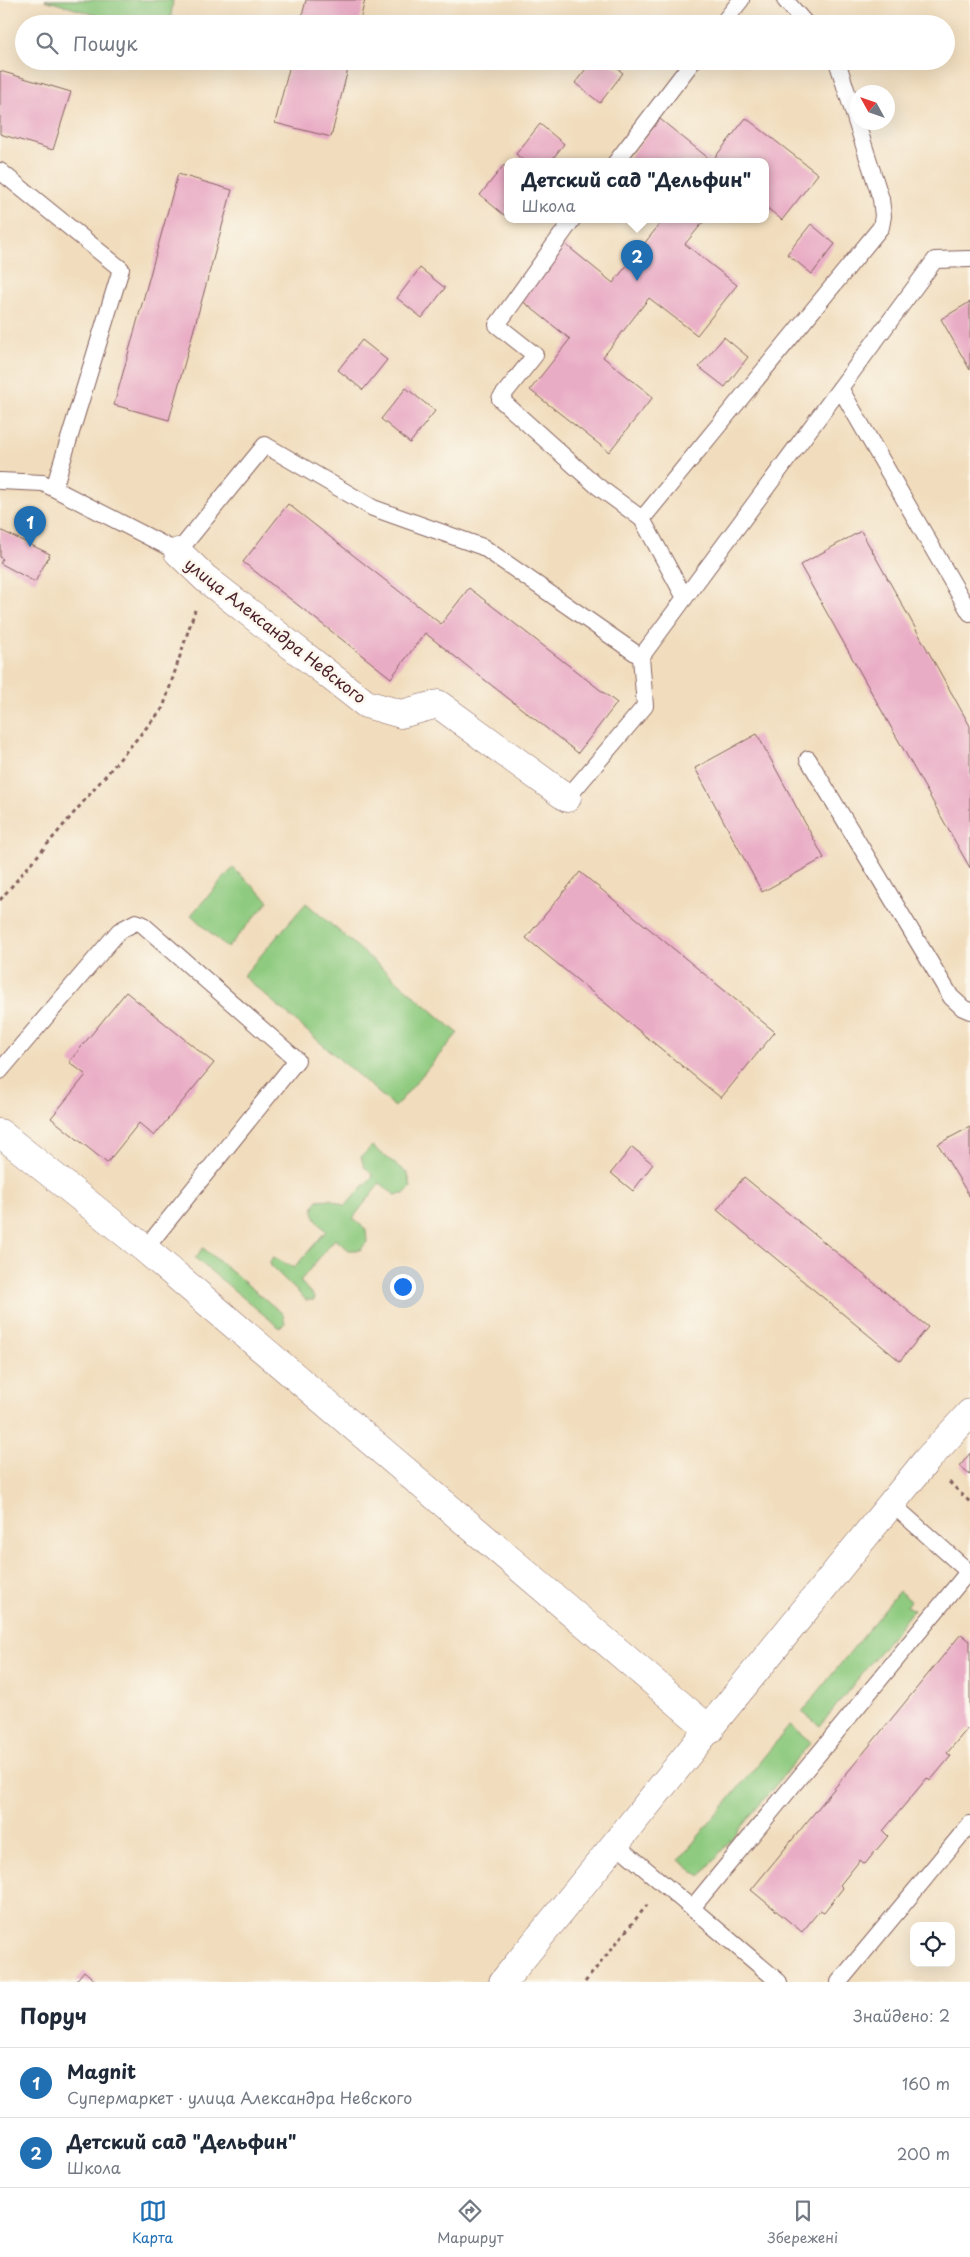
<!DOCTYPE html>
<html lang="uk">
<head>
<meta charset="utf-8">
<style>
  body { margin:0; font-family:"Playpen Sans",sans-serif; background:#f6f6f7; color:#1f2937 }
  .controls { position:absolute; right:15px; bottom:15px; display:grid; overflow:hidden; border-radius:10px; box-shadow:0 5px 20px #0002 }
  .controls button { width:45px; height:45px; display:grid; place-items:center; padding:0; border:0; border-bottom:1px solid #e0e1e3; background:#fff; color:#1f2937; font:25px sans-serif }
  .compass { position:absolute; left:850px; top:85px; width:45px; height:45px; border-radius:50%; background:#fff; box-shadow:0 5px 20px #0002; rotate:310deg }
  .you { position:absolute; left:402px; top:1286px; width:18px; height:18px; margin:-12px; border:4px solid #fff; border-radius:50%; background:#1a73e8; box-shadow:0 0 0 8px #1a73e833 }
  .badge { display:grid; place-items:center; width:32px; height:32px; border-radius:50%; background:#1f6fb2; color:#fff; font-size:16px; font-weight:700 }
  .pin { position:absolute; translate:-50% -41px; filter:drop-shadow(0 1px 2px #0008) }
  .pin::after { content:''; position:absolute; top:26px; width:18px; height:15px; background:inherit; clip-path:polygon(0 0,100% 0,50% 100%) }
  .popup { position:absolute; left:504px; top:158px; width:265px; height:65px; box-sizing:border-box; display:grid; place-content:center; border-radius:10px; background:#fff; filter:drop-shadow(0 1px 4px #0005); font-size:16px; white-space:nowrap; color:#747a83 }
  .popup b { font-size:19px; color:#1f2937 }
  .popup::after { content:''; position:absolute; left:50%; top:100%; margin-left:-10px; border:10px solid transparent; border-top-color:#fff }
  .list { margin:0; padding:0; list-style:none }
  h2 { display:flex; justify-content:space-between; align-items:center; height:65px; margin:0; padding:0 20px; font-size:21px }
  h2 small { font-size:16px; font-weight:400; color:#747a83 }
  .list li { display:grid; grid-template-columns:32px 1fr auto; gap:15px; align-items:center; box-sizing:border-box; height:70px; padding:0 20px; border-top:1px solid #e0e1e3 }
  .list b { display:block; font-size:19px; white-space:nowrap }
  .list p { margin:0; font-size:16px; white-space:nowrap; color:#747a83 }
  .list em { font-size:16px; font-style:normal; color:#747a83 }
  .icon { flex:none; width:28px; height:28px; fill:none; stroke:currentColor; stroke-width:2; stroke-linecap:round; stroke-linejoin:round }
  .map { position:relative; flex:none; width:970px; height:1982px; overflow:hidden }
  .search { position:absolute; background:#fff; box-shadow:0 5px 20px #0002; left:15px; right:15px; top:15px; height:55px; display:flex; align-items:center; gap:12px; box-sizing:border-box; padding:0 18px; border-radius:28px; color:#747a83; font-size:19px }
  .sheet { height:205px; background:#fff }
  nav { display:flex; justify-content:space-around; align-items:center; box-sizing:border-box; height:70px; border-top:1px solid #e0e1e3; background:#fff; font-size:14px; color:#747a83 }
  nav a { display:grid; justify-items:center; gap:2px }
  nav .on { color:#1f6fb2 }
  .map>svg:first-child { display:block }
  .green { fill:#8eca7f; stroke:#6c7455 }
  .building { fill:#e9acc5 }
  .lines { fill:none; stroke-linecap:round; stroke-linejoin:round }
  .lane-casing { stroke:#84625e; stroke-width:18 }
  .street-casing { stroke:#84625e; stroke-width:29 }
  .path { stroke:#84625e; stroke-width:3; stroke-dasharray:4 4; stroke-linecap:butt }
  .lane { stroke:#fff; stroke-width:16 }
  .street { stroke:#fff; stroke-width:28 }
  .labels { text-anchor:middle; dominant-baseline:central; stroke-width:5; stroke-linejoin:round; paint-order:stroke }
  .street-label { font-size:16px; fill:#4a1f2b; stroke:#fbf7ec }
</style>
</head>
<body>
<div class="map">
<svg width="970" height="1982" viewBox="0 0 970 1982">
  <rect width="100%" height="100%" fill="#fbf7ec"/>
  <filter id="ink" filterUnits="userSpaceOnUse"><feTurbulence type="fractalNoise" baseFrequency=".02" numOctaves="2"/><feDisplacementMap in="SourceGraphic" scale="10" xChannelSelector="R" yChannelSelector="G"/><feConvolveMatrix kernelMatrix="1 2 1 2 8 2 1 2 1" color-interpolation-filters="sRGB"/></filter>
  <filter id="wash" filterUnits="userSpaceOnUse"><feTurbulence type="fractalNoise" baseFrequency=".0096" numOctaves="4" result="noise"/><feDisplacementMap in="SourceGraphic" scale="20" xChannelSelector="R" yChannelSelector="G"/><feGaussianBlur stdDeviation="1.12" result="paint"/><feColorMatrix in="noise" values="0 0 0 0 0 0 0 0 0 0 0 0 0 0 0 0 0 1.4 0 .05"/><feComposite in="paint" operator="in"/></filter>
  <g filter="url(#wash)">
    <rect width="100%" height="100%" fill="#f1ddbd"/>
    <path class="green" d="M 45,0 L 173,0 L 170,24 L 126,24 Z
      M 233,868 L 269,901 L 227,948 L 191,915 Z
      M 306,903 L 458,1033 L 395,1107 L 243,976 Z
      M 372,1146 L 408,1174 L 411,1187 L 404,1194 L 395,1195 L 380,1183 L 353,1218 L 366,1230 L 367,1242 L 360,1250 L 349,1250 L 335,1239 L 300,1281 L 315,1298 L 314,1300 L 306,1300 L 271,1266 L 270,1261 L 274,1257 L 294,1268 L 326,1231 C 317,1221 307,1213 318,1200 L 330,1199 L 345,1206 L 373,1176 L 364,1167 L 361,1157 Z
      M 203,1248 L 283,1314 L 285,1323 L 280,1328 L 195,1258 Z
      M 899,1591 L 911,1601 L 907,1606 L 913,1610 L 820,1726 L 802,1712 Z
      M 790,1725 L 811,1742 L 700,1877 L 679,1860 Z"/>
    <g id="blocks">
      <path class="building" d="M 306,0 L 365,0 L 359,24 L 300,24 Z
        M 291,61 L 350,61 L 331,137 L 275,123 Z
        M 592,61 L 608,61 L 623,73 L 600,103 L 575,83 Z
        M 0,71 L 71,92 L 53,150 L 0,134 Z
        M 746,118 L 818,174 L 782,220 L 766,207 L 766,162 L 626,162 L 660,119 L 712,161 Z
        M 540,124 L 564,144 L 550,162 L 525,162 L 516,154 Z
        M 504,165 L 508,169 L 508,210 L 504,215 L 480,195 Z
        M 178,174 L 232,190 L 169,420 L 114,405 Z
        M 663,220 L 705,220 L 685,244 L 737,285 L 697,335 L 649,298 L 603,357 L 653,397 L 609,452 L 530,390 L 570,339 L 521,300 L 565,244 L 613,283 Z
        M 811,224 L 835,244 L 812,274 L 787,254 Z
        M 420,268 L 445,288 L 422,318 L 397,298 Z
        M 970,302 L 970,370 L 941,319 Z
        M 724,337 L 748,357 L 725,387 L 699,367 Z
        M 362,340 L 387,360 L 363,390 L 338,370 Z
        M 406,388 L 435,411 L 410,443 L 381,419 Z
        M 288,504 L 441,624 L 469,588 L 617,703 L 578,753 L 425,633 L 391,678 L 243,562 Z
        M 0,530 L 50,554 L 35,582 L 0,563 L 3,559 L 0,557 Z
        M 861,531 L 970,726 L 970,868 L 800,565 Z
        M 757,734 L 824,858 L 762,892 L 695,768 Z
        M 580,872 L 775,1032 L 721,1098 L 526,938 Z
        M 126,992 L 214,1063 L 154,1136 L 139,1123 L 107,1163 L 51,1118 L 86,1075 L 69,1062 Z
        M 970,1127 L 970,1197 L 938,1144 Z
        M 632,1147 L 653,1164 L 633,1191 L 611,1173 Z
        M 744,1177 L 928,1327 L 900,1361 L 717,1210 Z
        M 970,1453 L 970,1474 L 960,1466 Z
        M 961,1634 L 970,1641 L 970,1730 L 968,1728 L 947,1753 L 951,1756 L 930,1781 L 927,1778 L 883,1831 L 888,1836 L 865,1864 L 860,1860 L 840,1885 L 843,1888 L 824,1912 L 820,1910 L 802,1932 L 751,1890 Z
        M 84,1971 L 97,1982 L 75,1982 Z"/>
    </g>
  </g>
  <g filter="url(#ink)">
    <use href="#blocks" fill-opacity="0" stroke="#84625e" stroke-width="1"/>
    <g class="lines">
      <defs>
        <path id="lane" d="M 785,0 L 806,24
          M 722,24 L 741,0
          M 616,162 L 693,61
          M 0,171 L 121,269 L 54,488
          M 572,220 L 497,325 L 535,355 L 500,399 L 596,485 L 642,519 L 685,598
          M 840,388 L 970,613
          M 0,481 L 43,483 L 178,552 L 265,445 L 373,508 L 483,547 L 641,657
          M 642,519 L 881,227 L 883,216 L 881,199 L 837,61
          M 808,759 L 951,997 L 963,1008 L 970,1011
          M 567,798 L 645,706 L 641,657 L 935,260 L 970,259
          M 0,1071 L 119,931 L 136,922 L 142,924 L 297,1060 L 145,1249
          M 892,1504 L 970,1573
          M 616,1844 L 779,1982
          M 692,1908 L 968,1572
          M 839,1982 L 970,1824"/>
        <path id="street" d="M 178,552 L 205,578 L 366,704 L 401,714 L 438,704 L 567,798
          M 0,1133 L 145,1249 L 710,1730
          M 503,1982 L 926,1461 L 970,1413"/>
      </defs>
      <use href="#lane" class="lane-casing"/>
      <use href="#street" class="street-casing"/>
      <path class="path" d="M 0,900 L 163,708 L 195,610
        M 949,1482 L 970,1502
        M 585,1982 L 647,1905"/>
      <use href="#lane" class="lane"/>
      <use href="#street" class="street"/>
    </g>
  </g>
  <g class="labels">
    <g class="street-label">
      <text transform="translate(276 630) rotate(38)">улица Александра Невского</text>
    </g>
  </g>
</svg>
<div class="controls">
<button><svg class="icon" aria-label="locate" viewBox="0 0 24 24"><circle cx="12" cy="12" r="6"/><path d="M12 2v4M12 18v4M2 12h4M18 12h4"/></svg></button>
</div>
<svg class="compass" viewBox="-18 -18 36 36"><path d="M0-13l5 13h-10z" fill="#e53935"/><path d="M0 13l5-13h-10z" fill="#747a83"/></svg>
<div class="you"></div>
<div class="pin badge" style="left:30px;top:547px">1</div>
<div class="pin badge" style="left:637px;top:281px">2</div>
<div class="popup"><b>Детский сад &quot;Дельфин&quot;</b>Школа</div>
<div class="search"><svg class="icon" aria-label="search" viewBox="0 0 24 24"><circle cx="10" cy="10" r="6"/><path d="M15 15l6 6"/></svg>Пошук</div>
</div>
<section class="sheet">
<h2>Поруч<small>Знайдено: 2</small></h2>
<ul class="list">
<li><span class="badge">1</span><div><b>Magnit</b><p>Супермаркет · улица Александра Невского</p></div><em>160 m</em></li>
<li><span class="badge">2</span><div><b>Детский сад &quot;Дельфин&quot;</b><p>Школа</p></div><em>200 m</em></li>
</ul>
</section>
<nav>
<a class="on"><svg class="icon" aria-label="map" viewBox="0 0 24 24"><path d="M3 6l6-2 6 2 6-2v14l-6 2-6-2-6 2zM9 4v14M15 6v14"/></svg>Карта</a>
<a><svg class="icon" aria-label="directions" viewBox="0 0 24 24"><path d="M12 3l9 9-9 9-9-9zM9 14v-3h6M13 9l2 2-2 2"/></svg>Маршрут</a>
<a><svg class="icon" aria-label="saved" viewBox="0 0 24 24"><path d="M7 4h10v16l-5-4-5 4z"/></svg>Збережені</a>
</nav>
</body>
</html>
